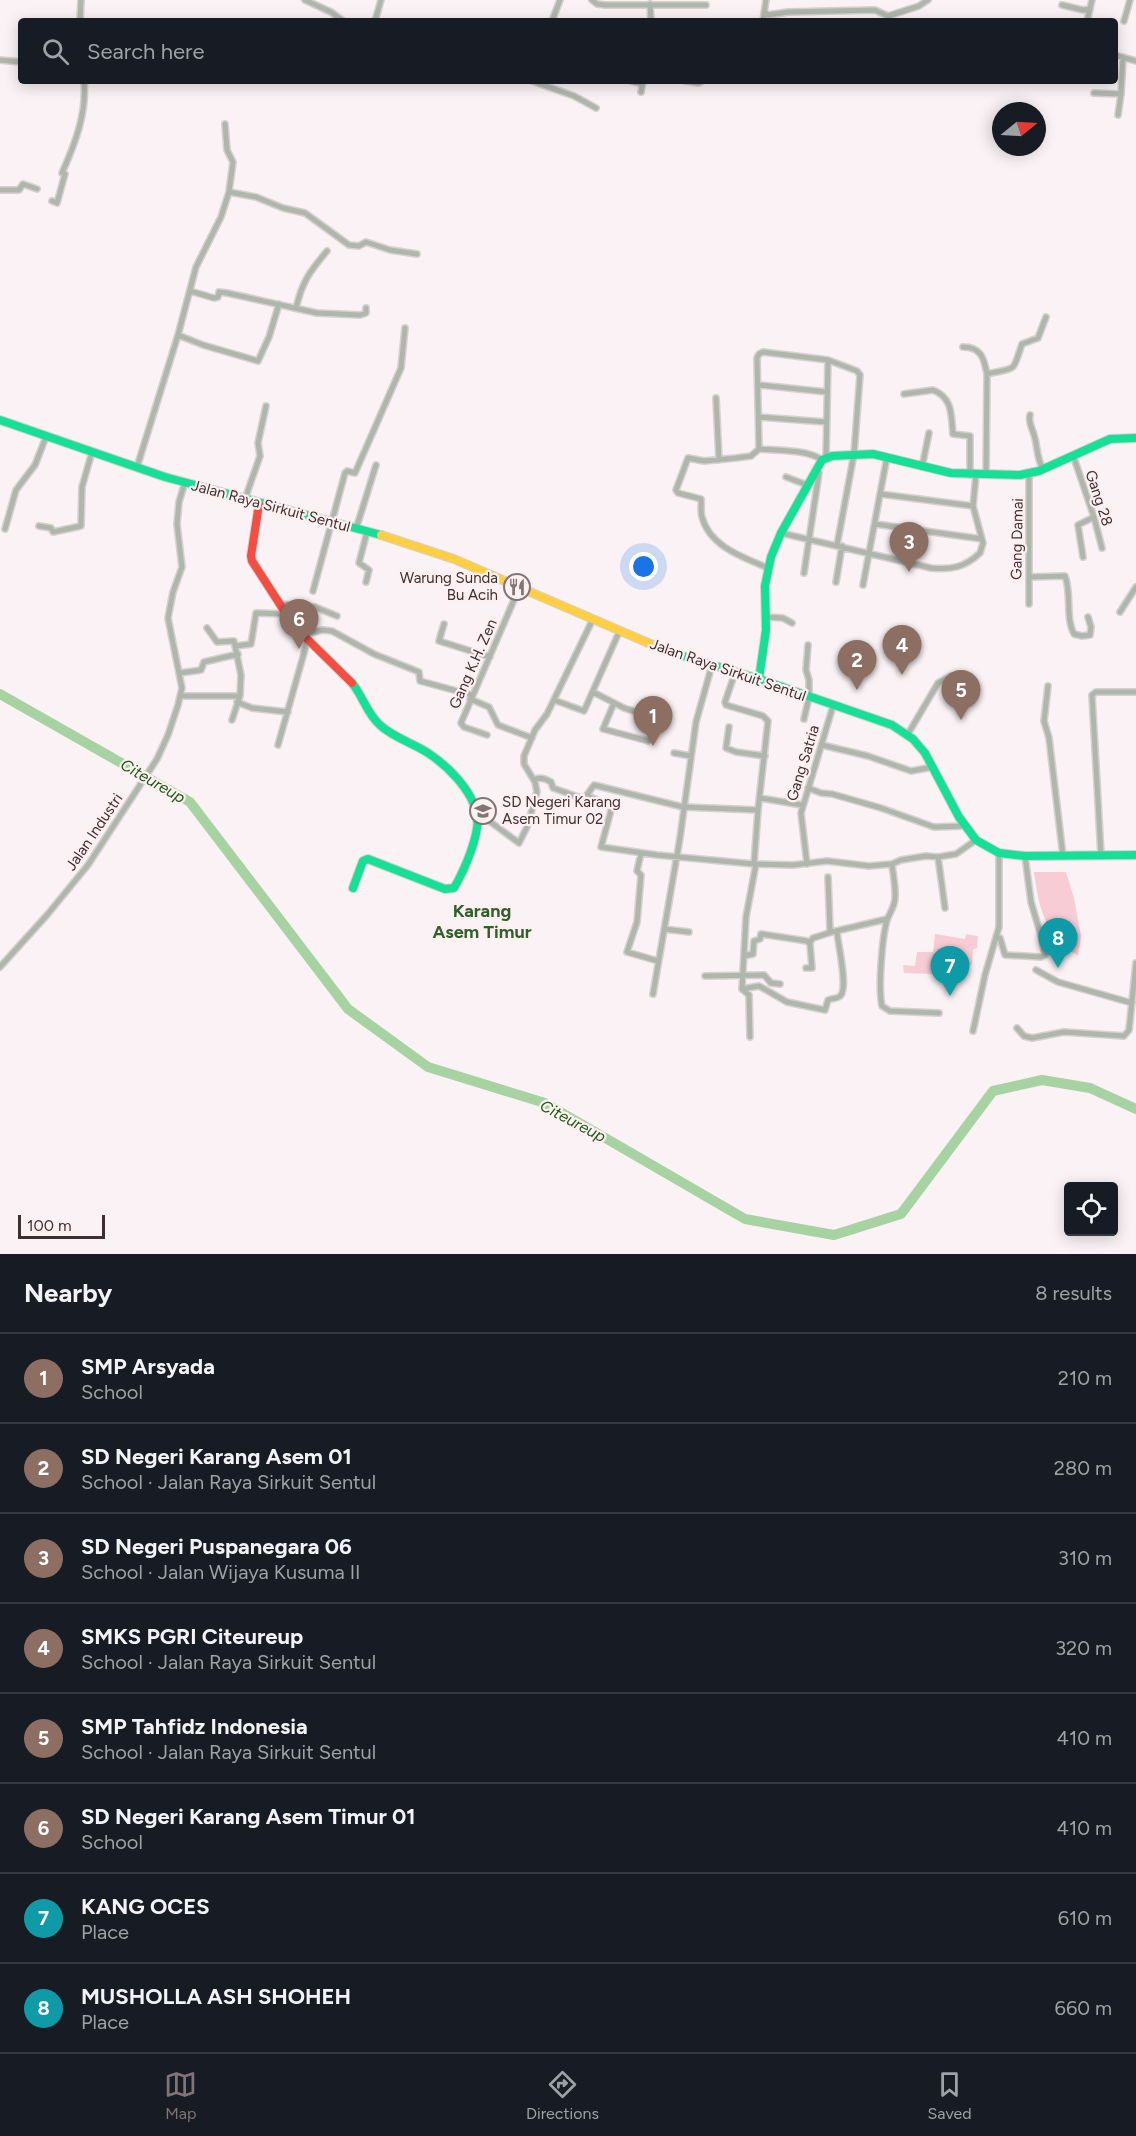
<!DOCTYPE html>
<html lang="en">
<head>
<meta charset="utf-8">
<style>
  body { margin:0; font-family:Figtree,sans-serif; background:#20242c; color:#f1f3f6 }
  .controls { position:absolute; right:18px; bottom:18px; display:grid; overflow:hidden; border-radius:6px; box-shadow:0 3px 15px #0003 }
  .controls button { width:54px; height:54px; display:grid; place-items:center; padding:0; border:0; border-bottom:2px solid #363941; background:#171b24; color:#f1f3f6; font:30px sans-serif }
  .compass { position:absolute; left:992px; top:102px; width:54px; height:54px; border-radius:50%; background:#171b24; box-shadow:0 3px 15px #0003; rotate:72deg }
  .scale { position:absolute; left:18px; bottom:15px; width:87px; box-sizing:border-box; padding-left:6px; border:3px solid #3e3032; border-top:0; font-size:16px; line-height:21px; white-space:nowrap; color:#3e3032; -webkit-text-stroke:4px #feeff1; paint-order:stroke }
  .you { position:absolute; left:644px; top:567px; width:21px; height:21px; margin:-15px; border:4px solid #fff; border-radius:50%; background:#1a73e8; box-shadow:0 0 0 9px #1a73e833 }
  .badge { display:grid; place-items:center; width:39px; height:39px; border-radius:50%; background:#807476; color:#fff; font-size:20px; font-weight:700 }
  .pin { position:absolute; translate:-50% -50px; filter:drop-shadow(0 2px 3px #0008) }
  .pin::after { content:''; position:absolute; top:32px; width:21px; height:18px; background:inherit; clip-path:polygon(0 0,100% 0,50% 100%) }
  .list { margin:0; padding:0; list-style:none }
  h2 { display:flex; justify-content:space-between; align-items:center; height:78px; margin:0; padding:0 24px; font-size:26px }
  h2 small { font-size:20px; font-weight:400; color:#9ea1a6 }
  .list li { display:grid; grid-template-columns:39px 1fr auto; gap:18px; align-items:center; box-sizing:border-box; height:90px; padding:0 24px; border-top:2px solid #363941 }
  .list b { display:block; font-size:22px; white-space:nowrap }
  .list p { margin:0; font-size:20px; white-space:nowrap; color:#9ea1a6 }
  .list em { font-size:20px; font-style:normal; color:#9ea1a6 }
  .icon { flex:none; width:33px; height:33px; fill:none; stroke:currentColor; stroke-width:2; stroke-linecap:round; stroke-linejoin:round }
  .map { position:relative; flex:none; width:1136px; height:1254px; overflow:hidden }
  .search { position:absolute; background:#171b24; box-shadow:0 3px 15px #0003; left:18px; right:18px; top:18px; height:66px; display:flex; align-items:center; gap:15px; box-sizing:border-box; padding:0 21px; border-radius:6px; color:#9ea1a6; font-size:22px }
  .sheet { height:798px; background:#171b24 }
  nav { display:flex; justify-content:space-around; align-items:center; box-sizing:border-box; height:84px; border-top:2px solid #363941; background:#171b24; font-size:16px; color:#9ea1a6 }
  nav a { display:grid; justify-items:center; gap:3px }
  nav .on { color:#807476 }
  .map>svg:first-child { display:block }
  .green { fill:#f8ccd5 }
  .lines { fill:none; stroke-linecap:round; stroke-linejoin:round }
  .river { stroke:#a7d2a2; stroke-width:10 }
  .street-casing { stroke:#d7d0d2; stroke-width:8 }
  .fast-casing { stroke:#d7d0d2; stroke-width:10 }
  .slow-casing { stroke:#d7d0d2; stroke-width:10 }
  .jam-casing { stroke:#d7d0d2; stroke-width:10 }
  .street { stroke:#afb7ad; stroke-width:5 }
  .fast { stroke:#16e098; stroke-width:8 }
  .slow { stroke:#ffcf43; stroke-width:8 }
  .jam { stroke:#f24e42; stroke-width:8 }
  .labels { text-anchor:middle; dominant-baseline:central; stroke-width:4.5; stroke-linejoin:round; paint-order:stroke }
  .street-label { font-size:15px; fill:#3e3032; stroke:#feeff1 }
  .poi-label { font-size:15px; fill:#3e3032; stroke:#feeff1; text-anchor:end }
  .water-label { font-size:16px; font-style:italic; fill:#1a5b17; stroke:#feeff1 }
  .quarter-label { font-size:18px; font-weight:bold; fill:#2e612b; stroke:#feeff1 }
</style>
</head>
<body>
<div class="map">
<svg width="1136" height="1254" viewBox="0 0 1136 1254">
  <rect width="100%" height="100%" fill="#faf2f4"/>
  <path class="green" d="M 1034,872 L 1066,872 L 1074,898 L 1081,936 L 1078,956 C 1045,934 1039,910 1034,872 Z
    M 935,934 L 965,939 L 966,934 L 978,936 L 977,948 L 973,950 L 972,965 L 959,965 L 958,975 L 904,973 L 903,965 L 915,966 L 917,952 L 933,952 Z"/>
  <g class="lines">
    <path class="river" d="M 0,694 L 190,802 L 348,1009 L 428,1067 L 545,1103 L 745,1219 L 834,1235 L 901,1214 L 993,1091 L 1042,1080 L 1090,1088 L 1136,1109"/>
    <defs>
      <path id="street" d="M 305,0 L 331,12 L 343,21
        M 592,0 L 597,4 L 605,5 L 706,5
        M 650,4 L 651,21
        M 1062,5 L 1083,10 L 1090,9
        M 765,12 L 768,15 L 788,12 L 875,10 L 888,16 L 919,6 L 928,0
        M 80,21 L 81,0
        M 375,21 L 381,0
        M 552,21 L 560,0
        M 763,21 L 766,0
        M 1087,21 L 1092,0
        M 1124,21 L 1130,0
        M 1115,55 L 1136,61
        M 0,60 L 21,62
        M 532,81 L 574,96 L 596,108
        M 631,81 L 642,84
        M 686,81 L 699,83 L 702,81
        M 641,92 L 643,81
        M 1094,93 L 1121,94 L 1123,57
        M 1118,115 L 1121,94
        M 0,190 L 19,190 L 23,184 L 37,189
        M 229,192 L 256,197 L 283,208 L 305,213 L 349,245 L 359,246 L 366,242 L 390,250 L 417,254
        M 52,201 L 57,203 L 65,174 L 62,173 C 75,144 87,113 84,81
        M 190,291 L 214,298 L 218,297 L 219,292 L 227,293 L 317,313 L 360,315 L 366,313 L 366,308
        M 296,308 C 302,282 310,271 327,251
        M 178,335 L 203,345 L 258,361 L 269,337 L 279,304
        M 963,347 C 981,347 984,358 987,374 C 1018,367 1012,373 1022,344 L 1038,338 L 1046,317
        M 759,385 L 827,392
        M 904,394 L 933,390 C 953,398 951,415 953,434 L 970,436 L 970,475
        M 716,398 L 719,460
        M 1030,415 C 1028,423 1032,427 1034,435 C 1038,447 1036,457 1043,469
        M 759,417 L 826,422
        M 759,449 L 751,456 L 736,458 L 704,461 L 688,458 L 676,490 L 678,493 L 701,499 C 702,505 700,511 702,517 C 710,547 743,557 768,568
        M 1073,455 L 1094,517 L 1102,548
        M 826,458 L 828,360
        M 822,460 C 810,450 776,450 759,449 L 757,358 L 759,354 L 763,352 L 828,360 L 857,371 L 860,375 L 854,454 L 837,545
        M 137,467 L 178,335 L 196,267 L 221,217 L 229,192 L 233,162 L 227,150 L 225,124
        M 922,467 L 929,433
        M 986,475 L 987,374
        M 786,477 L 807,485
        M 245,499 L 260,456 L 258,443 L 266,406
        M 973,506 L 976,475
        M 875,524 L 982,539
        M 39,526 L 51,528 L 53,532 L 81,526 L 82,487 L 92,452
        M 5,529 L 16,490 L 35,465 L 46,437
        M 356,529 L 376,465
        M 781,533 L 931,568 C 952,570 965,567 980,553 L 983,543 L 973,506 L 880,494
        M 1083,557 L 1078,525 L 1094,517
        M 804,573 L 819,473
        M 1029,577 L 1065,576 C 1072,594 1065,617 1074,634 L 1082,636 L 1090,635 L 1091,627 L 1088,617
        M 366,582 L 369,570 L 359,563 L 367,532
        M 836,582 L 842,546
        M 863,585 L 887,457
        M 313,591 L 345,473 L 347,471 L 355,473 L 401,368 L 405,328
        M 280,604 L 315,607 L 337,616
        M 1029,604 L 1029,474
        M 1120,612 L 1136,587
        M 766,617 L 783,618 L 792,623
        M 444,624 L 439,641 L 490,657
        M 302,634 L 323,630 L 332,631 L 374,654 L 419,672 L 420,681 L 472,695
        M 236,646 L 251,644 L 256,613 L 286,614
        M 180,673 L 201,670 L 204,662 L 238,654
        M 735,673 L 725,702 L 726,705 L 763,716 L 768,721 L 758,810 L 754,864
        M 1048,686 L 1044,721 L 1049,738 L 1063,856
        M 593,692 L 624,708 L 649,716
        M 181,696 L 240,696 L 241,675 L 234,641 L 217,642 L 207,628
        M 470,699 L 489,707 L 498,725 L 532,738
        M 554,700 L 584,711 L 620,630
        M 237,702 L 252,708 L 288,712
        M 614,703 L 603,729 L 648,741
        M 804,719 L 809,697 L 809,680 L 806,670 L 808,645
        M 232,720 L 239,699
        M 729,727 L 726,748 L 736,752 L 765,756
        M 908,734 L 938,683 L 951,676 L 969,677
        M 487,735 L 464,727 L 461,723 L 520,586
        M 278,745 L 308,639
        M 822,745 L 868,756 L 911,771 L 933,767
        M 674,753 L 691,756
        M 534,780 C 540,776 546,779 551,782 L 553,788 L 584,799 L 594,785 L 683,807 L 758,810
        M 808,788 L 821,793 L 832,794 L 881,808 L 934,827 L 965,826
        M 588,796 L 612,807 L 601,847 L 657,855 L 754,864 L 793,865 L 827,861 L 869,866 L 892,864 L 901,860 L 926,856 L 938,857 L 956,854 L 976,840
        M 760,798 L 802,805
        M 477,812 L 519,843 L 527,827 L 537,792 L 535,782 L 524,764 L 524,756 L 535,730 L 547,714 L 593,619
        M 641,853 L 637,871 L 641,875 L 637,922 L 627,952 L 658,961
        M 1101,855 L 1092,695 L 1096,692 L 1136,692
        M 938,857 L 945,908
        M 807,864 L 801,813 L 833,706
        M 892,864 C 893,875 896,887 895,898 C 895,906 890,912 887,920 C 882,938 878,988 882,1006 L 890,1011 L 939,1013
        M 828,877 L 830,931 L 832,932 L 887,919
        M 664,929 L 689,932
        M 997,938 L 1000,938 L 1005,955 L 1041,957 L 1045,955 L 1042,939 L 1031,902 L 1025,856
        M 810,942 L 813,938 L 832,932
        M 744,956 L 753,954 L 754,941 L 760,939 L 761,934 L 807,941 L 810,944 L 812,968 L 806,968
        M 0,967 L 47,915 L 88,865 L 157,759 L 168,735 L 178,705 L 182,688 L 168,618 L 173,592 L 182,567 L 177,524 L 179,502 L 185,482
        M 1036,970 L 1058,982 L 1132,1003
        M 705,976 L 764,975 L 771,983 L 780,984
        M 742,989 L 759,986 L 787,1002 L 825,1010 L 828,1000 C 832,998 839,999 841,995 C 848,985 838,945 837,932
        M 653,994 L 680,838 L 696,722 L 712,665
        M 1017,1028 L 1024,1036 L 1032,1038 L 1064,1032 L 1124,1036 L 1129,1030 L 1136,963
        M 973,1031 L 985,975 L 999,927 L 999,853
        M 750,1037 L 749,995 L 742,989 L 746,917 L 756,864"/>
      <path id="fast" d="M 0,420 L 165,477 L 381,535
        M 653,645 L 673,653 L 759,679 L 892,725 L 913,739 L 925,753 L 959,817 L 976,840 L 999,853 L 1025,856 L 1136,855
        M 759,679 L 766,630 L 765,586 L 771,557 L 781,533 L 822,460 L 832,456 L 873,454 L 951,473 L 1020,475 L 1039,471 L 1110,439 L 1136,438
        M 352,683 C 363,696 367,714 380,725 C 394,738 413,743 428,753 C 448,766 472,790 477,814 C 481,833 464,871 454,888 L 445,889 L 368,859 L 363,861 L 353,888"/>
      <path id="slow" d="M 381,535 L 454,559 L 653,645"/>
      <path id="jam" d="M 259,504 L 251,556 L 252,561 L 294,626 L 352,683"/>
    </defs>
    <use href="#street" class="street-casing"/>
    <use href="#fast" class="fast-casing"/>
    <use href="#slow" class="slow-casing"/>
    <use href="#jam" class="jam-casing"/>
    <use href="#street" class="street"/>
    <use href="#fast" class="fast"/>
    <use href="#slow" class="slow"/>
    <use href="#jam" class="jam"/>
  </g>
  <defs>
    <symbol id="restaurant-ring" viewBox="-11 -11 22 22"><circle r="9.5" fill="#feeff1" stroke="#807476" stroke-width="1.5"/><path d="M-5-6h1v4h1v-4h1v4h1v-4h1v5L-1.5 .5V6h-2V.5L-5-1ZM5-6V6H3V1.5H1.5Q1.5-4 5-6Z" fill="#807476"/></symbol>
    <symbol id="school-ring" viewBox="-11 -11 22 22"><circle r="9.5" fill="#feeff1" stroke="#807476" stroke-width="1.5"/><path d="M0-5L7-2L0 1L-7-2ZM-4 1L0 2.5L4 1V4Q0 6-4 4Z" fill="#807476"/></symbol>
  </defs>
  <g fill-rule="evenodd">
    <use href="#restaurant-ring" x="502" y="572" width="30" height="30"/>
    <use href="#school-ring" x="468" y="796" width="30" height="30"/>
  </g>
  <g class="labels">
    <g class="street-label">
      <text transform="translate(1099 498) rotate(72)">Gang 28</text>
      <text transform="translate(271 506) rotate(15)">Jalan Raya Sirkuit Sentul</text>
      <text transform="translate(1017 539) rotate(-89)">Gang Damai</text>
      <text transform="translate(473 664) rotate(-66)">Gang K.H. Zen</text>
      <text transform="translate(728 670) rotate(19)">Jalan Raya Sirkuit Sentul</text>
      <text transform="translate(803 763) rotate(-73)">Gang Satria</text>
      <text transform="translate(94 832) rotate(-56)">Jalan Industri</text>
    </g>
    <g class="poi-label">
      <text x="498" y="578">Warung Sunda<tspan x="498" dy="17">Bu Acih</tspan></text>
      <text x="502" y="802" text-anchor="start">SD Negeri Karang<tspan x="502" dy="17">Asem Timur 02</tspan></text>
    </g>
    <g class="water-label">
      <text transform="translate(153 781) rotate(30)">Citeureup</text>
      <text transform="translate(573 1121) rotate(28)">Citeureup</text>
    </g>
    <g class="quarter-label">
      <text x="482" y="911">Karang<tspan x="482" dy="21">Asem Timur</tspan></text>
    </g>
  </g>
</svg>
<div class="controls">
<button><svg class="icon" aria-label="locate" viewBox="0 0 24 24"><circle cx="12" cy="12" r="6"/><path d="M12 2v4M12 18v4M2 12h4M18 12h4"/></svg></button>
</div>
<svg class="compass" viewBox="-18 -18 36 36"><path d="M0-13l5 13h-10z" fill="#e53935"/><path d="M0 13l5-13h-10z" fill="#9ea1a6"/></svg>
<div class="scale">100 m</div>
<div class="you"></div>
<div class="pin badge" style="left:653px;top:746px;background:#8d6e63">1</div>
<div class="pin badge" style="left:857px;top:690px;background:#8d6e63">2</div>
<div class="pin badge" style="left:909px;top:572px;background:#8d6e63">3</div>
<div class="pin badge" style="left:902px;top:675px;background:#8d6e63">4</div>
<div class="pin badge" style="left:961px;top:720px;background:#8d6e63">5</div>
<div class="pin badge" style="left:299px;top:649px;background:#8d6e63">6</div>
<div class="pin badge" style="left:950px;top:996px;background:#0f9aa8">7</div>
<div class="pin badge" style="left:1058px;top:968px;background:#0f9aa8">8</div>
<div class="search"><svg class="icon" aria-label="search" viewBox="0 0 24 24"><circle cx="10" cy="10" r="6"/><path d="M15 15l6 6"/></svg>Search here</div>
</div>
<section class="sheet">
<h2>Nearby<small>8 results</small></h2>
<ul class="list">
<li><span class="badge" style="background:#8d6e63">1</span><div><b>SMP Arsyada</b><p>School</p></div><em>210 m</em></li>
<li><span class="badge" style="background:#8d6e63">2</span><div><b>SD Negeri Karang Asem 01</b><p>School · Jalan Raya Sirkuit Sentul</p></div><em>280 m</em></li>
<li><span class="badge" style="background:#8d6e63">3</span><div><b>SD Negeri Puspanegara 06</b><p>School · Jalan Wijaya Kusuma II</p></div><em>310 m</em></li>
<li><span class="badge" style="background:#8d6e63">4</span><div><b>SMKS PGRI Citeureup</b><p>School · Jalan Raya Sirkuit Sentul</p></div><em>320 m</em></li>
<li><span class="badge" style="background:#8d6e63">5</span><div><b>SMP Tahfidz Indonesia</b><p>School · Jalan Raya Sirkuit Sentul</p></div><em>410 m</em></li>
<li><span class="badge" style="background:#8d6e63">6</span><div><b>SD Negeri Karang Asem Timur 01</b><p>School</p></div><em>410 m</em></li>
<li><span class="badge" style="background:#0f9aa8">7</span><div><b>KANG OCES</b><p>Place</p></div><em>610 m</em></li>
<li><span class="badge" style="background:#0f9aa8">8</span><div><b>MUSHOLLA ASH SHOHEH</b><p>Place</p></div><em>660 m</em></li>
</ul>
</section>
<nav>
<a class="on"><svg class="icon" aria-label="map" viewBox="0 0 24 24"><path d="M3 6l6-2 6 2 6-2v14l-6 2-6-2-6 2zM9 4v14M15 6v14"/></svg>Map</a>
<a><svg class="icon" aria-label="directions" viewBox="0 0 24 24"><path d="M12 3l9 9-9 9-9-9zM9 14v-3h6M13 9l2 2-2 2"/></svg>Directions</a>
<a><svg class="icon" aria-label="saved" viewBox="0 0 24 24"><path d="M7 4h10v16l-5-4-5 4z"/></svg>Saved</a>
</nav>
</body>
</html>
